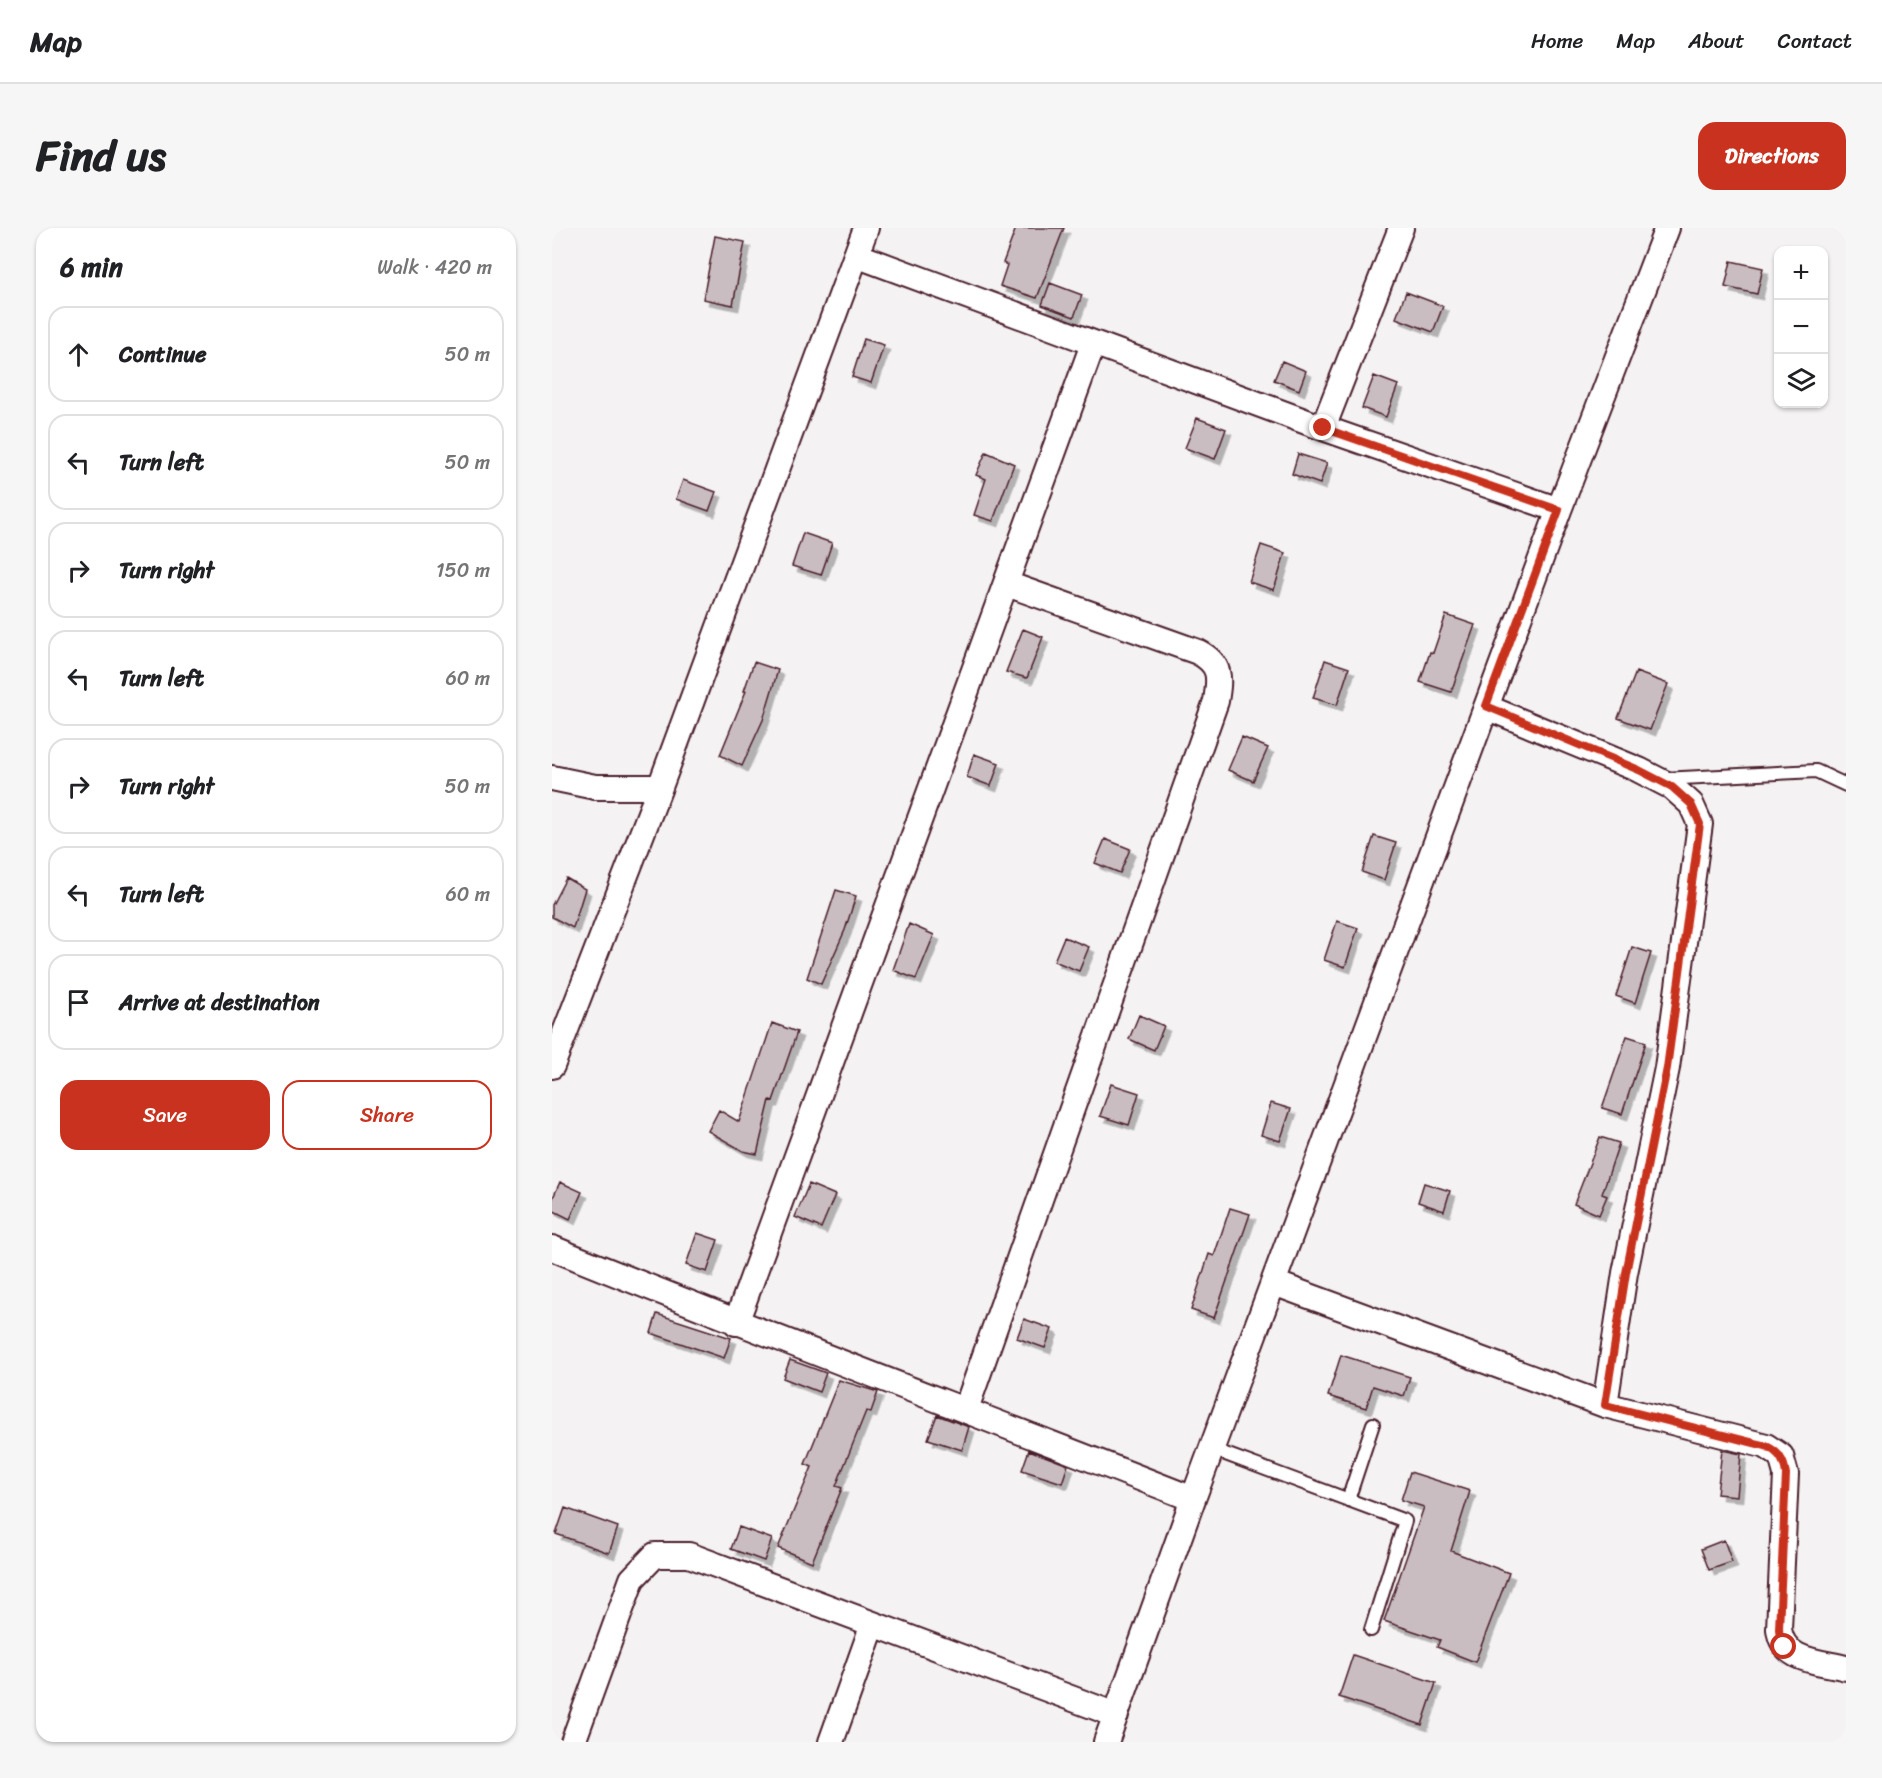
<!DOCTYPE html>
<html lang="en">
<head>
<meta charset="utf-8">
<style>
  body { margin:0; font-family:Sriracha,sans-serif; background:#f6f6f6; color:#202124 }
  .controls { position:absolute; right:18px; top:18px; display:grid; overflow:hidden; border-radius:12px; box-shadow:0 2px 4px #0004 }
  .controls button { width:54px; height:54px; display:grid; place-items:center; padding:0; border:0; border-bottom:2px solid #e0e0e0; background:#fff; color:#202124; font:30px sans-serif }
  .stop { position:absolute; width:18px; height:18px; margin:-14px; border:4px solid #c8321e; border-radius:50%; background:#fff }
  .stop.end { background:#c8321e; border-color:#fff; box-shadow:0 2px 6px #0008 }
  .list { margin:0; padding:0; list-style:none }
  h2 { display:flex; justify-content:space-between; align-items:center; height:78px; margin:0; padding:0 24px; font-size:26px }
  h2 small { font-size:20px; font-weight:400; color:#757577 }
  .list li { display:grid; grid-template-columns:39px 1fr auto; gap:18px; align-items:center; box-sizing:border-box; height:96px; margin:0 12px 12px; padding:0 12px; border:2px solid #e0e0e0; border-radius:18px }
  .list b { display:block; font-size:22px; white-space:nowrap }
  .list em { font-size:20px; font-style:normal; color:#757577 }
  .actions { display:flex; gap:12px; padding:18px 24px }
  .actions a { flex:1; padding:14px 0; border:2px solid #c8321e; border-radius:18px; text-align:center; font-size:21px; color:#c8321e }
  .actions .main { background:#c8321e; color:#fff }
  .icon { flex:none; width:33px; height:33px; fill:none; stroke:currentColor; stroke-width:2; stroke-linecap:round; stroke-linejoin:round }
  .map { position:relative; flex:none; width:1294px; height:1514px; overflow:hidden; border-radius:18px }
  header { display:flex; align-items:center; gap:36px; box-sizing:border-box; height:84px; padding:0 30px; background:#fff; border-bottom:2px solid #e0e0e0 }
  header strong { font-size:28px }
  nav { display:flex; gap:33px; margin-inline-start:auto; font-size:21px }
  .intro { display:flex; align-items:center; justify-content:space-between; box-sizing:border-box; height:144px; padding:0 36px }
  h1 { margin:0; font-size:42px }
  .button { padding:15px 27px; border-radius:18px; background:#c8321e; color:#fff; font-size:21px; font-weight:700 }
  main { display:flex; gap:36px; padding:0 36px }
  aside { flex:1; background:#fff; border-radius:18px; box-shadow:0 2px 4px #0004 }
  .map>svg:first-child { display:block }
  .building { fill:#cabdc1; stroke:#4a1f2b; stroke-width:1.5; filter:url(#shadow) }
  .lines { fill:none; stroke-linecap:round; stroke-linejoin:round }
  .service-casing { stroke:#4a1f2b; stroke-width:16 }
  .minor-casing { stroke:#4a1f2b; stroke-width:28 }
  .service { stroke:#fff; stroke-width:12 }
  .minor { stroke:#fff; stroke-width:24 }
  .route { stroke:#c8321e; stroke-width:8 }
</style>
</head>
<body>
<header>
<strong>Map</strong>
<nav><a>Home</a><a>Map</a><a>About</a><a>Contact</a></nav>
</header>
<div class="intro"><h1>Find us</h1><a class="button">Directions</a></div>
<main>
<aside>
<h2>6 min<small>Walk · 420 m</small></h2>
<ul class="list">
<li><svg class="icon" aria-label="ahead" viewBox="0 0 24 24"><path d="M12 20V5M6 11l6-6 6 6"/></svg><div><b>Continue</b></div><em>50 m</em></li>
<li><svg class="icon" aria-label="left" viewBox="0 0 24 24"><path d="M17 20v-9H6M10 6l-5 5 5 5"/></svg><div><b>Turn left</b></div><em>50 m</em></li>
<li><svg class="icon" aria-label="right" viewBox="0 0 24 24"><path d="M7 20v-9h11M14 6l5 5-5 5"/></svg><div><b>Turn right</b></div><em>150 m</em></li>
<li><svg class="icon" aria-label="left" viewBox="0 0 24 24"><path d="M17 20v-9H6M10 6l-5 5 5 5"/></svg><div><b>Turn left</b></div><em>60 m</em></li>
<li><svg class="icon" aria-label="right" viewBox="0 0 24 24"><path d="M7 20v-9h11M14 6l5 5-5 5"/></svg><div><b>Turn right</b></div><em>50 m</em></li>
<li><svg class="icon" aria-label="left" viewBox="0 0 24 24"><path d="M17 20v-9H6M10 6l-5 5 5 5"/></svg><div><b>Turn left</b></div><em>60 m</em></li>
<li><svg class="icon" aria-label="arrive" viewBox="0 0 24 24"><path d="M6 21V4h12l-3 4 3 4H6"/></svg><div><b>Arrive at destination</b></div></li>
</ul>
<div class="actions"><a class="main">Save</a><a>Share</a></div>
</aside>
<div class="map">
<svg width="1294" height="1514" viewBox="0 0 1294 1514">
  <defs>
    <filter id="shadow"><feDropShadow dx="5.5" dy="5.5" stdDeviation="0" flood-color="#0004"/></filter>
  </defs>
  <rect width="100%" height="100%" fill="#f4f2f2"/>
  <filter id="ink" filterUnits="userSpaceOnUse"><feTurbulence type="fractalNoise" baseFrequency=".0167" numOctaves="2"/><feDisplacementMap in="SourceGraphic" scale="12" xChannelSelector="R" yChannelSelector="G"/><feConvolveMatrix kernelMatrix="1 2 1 2 8 2 1 2 1" color-interpolation-filters="sRGB"/></filter>
  <g filter="url(#ink)">
    <path class="building" d="M 464,0 L 512,0 L 485,70 L 448,58 L 455,37 L 451,35 Z
      M 163,8 L 193,14 L 181,77 L 151,71 Z
      M 1179,33 L 1211,40 L 1205,66 L 1173,59 Z
      M 498,55 L 530,67 L 522,89 L 490,77 Z
      M 854,64 L 891,78 L 881,104 L 844,90 Z
      M 312,111 L 332,117 L 319,155 L 300,149 Z
      M 730,133 L 754,143 L 747,162 L 722,152 Z
      M 822,148 L 846,157 L 834,189 L 810,180 Z
      M 645,190 L 674,201 L 663,231 L 633,220 Z
      M 434,224 L 462,236 L 441,293 L 422,287 L 434,251 L 424,247 Z
      M 746,226 L 775,235 L 768,256 L 740,246 Z
      M 131,252 L 164,264 L 157,283 L 124,271 Z
      M 251,305 L 280,315 L 269,347 L 240,338 Z
      M 709,317 L 733,325 L 722,362 L 697,354 Z
      M 894,387 L 923,397 L 899,464 L 868,454 L 878,424 L 881,425 Z
      M 471,401 L 491,409 L 475,450 L 454,444 Z
      M 773,432 L 797,440 L 785,477 L 761,470 Z
      M 202,434 L 226,442 L 211,492 L 190,538 L 168,527 L 194,463 L 192,463 Z
      M 1084,444 L 1116,456 L 1098,502 L 1066,490 Z
      M 690,509 L 716,520 L 701,553 L 676,542 Z
      M 422,526 L 447,535 L 439,558 L 415,549 Z
      M 822,608 L 844,615 L 832,652 L 810,644 Z
      M 553,611 L 578,621 L 568,645 L 543,635 Z
      M 14,650 L 33,661 L 21,700 L 0,689 L 0,677 Z
      M 284,662 L 304,668 L 293,702 L 269,756 L 255,750 Z
      M 785,693 L 806,700 L 793,739 L 772,732 Z
      M 357,696 L 382,707 L 364,751 L 341,742 Z
      M 512,709 L 537,719 L 527,743 L 502,733 Z
      M 1080,719 L 1099,725 L 1083,775 L 1064,768 Z
      M 587,787 L 612,798 L 602,822 L 577,811 Z
      M 220,795 L 245,804 L 221,873 L 218,872 L 205,926 L 191,923 L 156,903 L 167,882 L 187,894 Z
      M 1075,808 L 1094,814 L 1070,886 L 1050,880 Z
      M 559,856 L 587,865 L 577,897 L 548,888 Z
      M 719,875 L 739,881 L 728,913 L 709,907 Z
      M 1048,909 L 1067,915 L 1050,966 L 1055,968 L 1047,987 L 1022,976 Z
      M 8,954 L 30,964 L 18,991 L 0,982 L 0,972 Z
      M 872,955 L 898,963 L 892,983 L 866,974 Z
      M 257,956 L 283,967 L 269,1000 L 243,989 Z
      M 678,980 L 698,986 L 662,1090 L 639,1082 L 657,1026 L 662,1028 Z
      M 145,1005 L 166,1012 L 155,1044 L 134,1037 Z
      M 105,1086 L 179,1110 L 172,1130 L 99,1105 Z
      M 472,1091 L 500,1101 L 493,1120 L 465,1110 Z
      M 789,1127 L 858,1149 L 852,1168 L 821,1158 L 814,1180 L 776,1168 Z
      M 238,1132 L 274,1145 L 267,1164 L 231,1150 Z
      M 287,1152 L 326,1164 L 319,1184 L 314,1183 L 284,1258 L 290,1260 L 260,1334 L 226,1320 L 260,1239 L 253,1236 Z
      M 385,1187 L 417,1199 L 410,1222 L 376,1211 Z
      M 477,1222 L 516,1237 L 510,1255 L 470,1242 Z
      M 1170,1222 L 1189,1226 L 1185,1268 L 1165,1266 Z
      M 858,1244 L 918,1263 L 899,1323 L 957,1345 L 923,1434 L 885,1419 L 888,1412 L 832,1393 L 872,1279 L 849,1272 Z
      M 13,1280 L 66,1299 L 57,1325 L 4,1306 Z
      M 187,1299 L 220,1311 L 212,1333 L 179,1321 Z
      M 1172,1312 L 1180,1334 L 1157,1342 L 1149,1321 Z
      M 801,1427 L 884,1455 L 870,1497 L 787,1469 Z"/>
    <g class="lines">
      <defs>
        <path id="service" d="M 1111,551 L 1264,543 L 1294,557
          M 660,1221 L 853,1293 L 819,1402
          M 796,1272 L 821,1196"/>
        <path id="minor" d="M 304,27 L 771,200 L 1007,282
          M 771,200 L 849,0
          M 0,550 L 43,559 L 108,559
          M 0,838 L 108,559 L 314,0
          M 0,1020 C 213,1107 428,1187 641,1271 L 554,1514
          M 722,1055 L 1053,1177 L 1073,1045 L 1115,840 L 1148,596 L 1139,576 L 1120,559 L 1087,542 L 934,479
          M 184,1095 L 541,116
          M 1053,1177 L 1214,1218 L 1229,1228 L 1234,1246 L 1227,1401 C 1231,1434 1267,1433 1294,1440
          M 414,1181 L 664,473 C 668,449 669,436 646,424 L 455,356
          M 641,1271 L 1007,282 L 1115,0
          M 21,1514 L 80,1351 L 103,1327 L 137,1327 L 564,1487
          M 279,1514 L 321,1396"/>
      </defs>
      <use href="#service" class="service-casing"/>
      <use href="#minor" class="minor-casing"/>
      <use href="#service" class="service"/>
      <use href="#minor" class="minor"/>
    </g>
  </g>
  <g class="lines" filter="url(#ink)">
    <path class="route" d="M 771,200 L 1007,282 L 934,478 L 1087,542 L 1120,559 L 1139,576 L 1148,596 L 1115,840 L 1074,1045 L 1053,1177 L 1214,1218 C 1227,1224 1232,1232 1234,1246 L 1227,1401 L 1228,1411 L 1232,1419"/>
  </g>
</svg>
<div class="controls">
<button>+</button>
<button>−</button>
<button><svg class="icon" aria-label="layers" viewBox="0 0 24 24"><path d="M12 4l9 5-9 5-9-5zM3 14l9 5 9-5"/></svg></button>
</div>
<div class="stop" style="left:1232px;top:1419px"></div>
<div class="stop end" style="left:771px;top:200px"></div>
</div>
</main>
</body>
</html>
